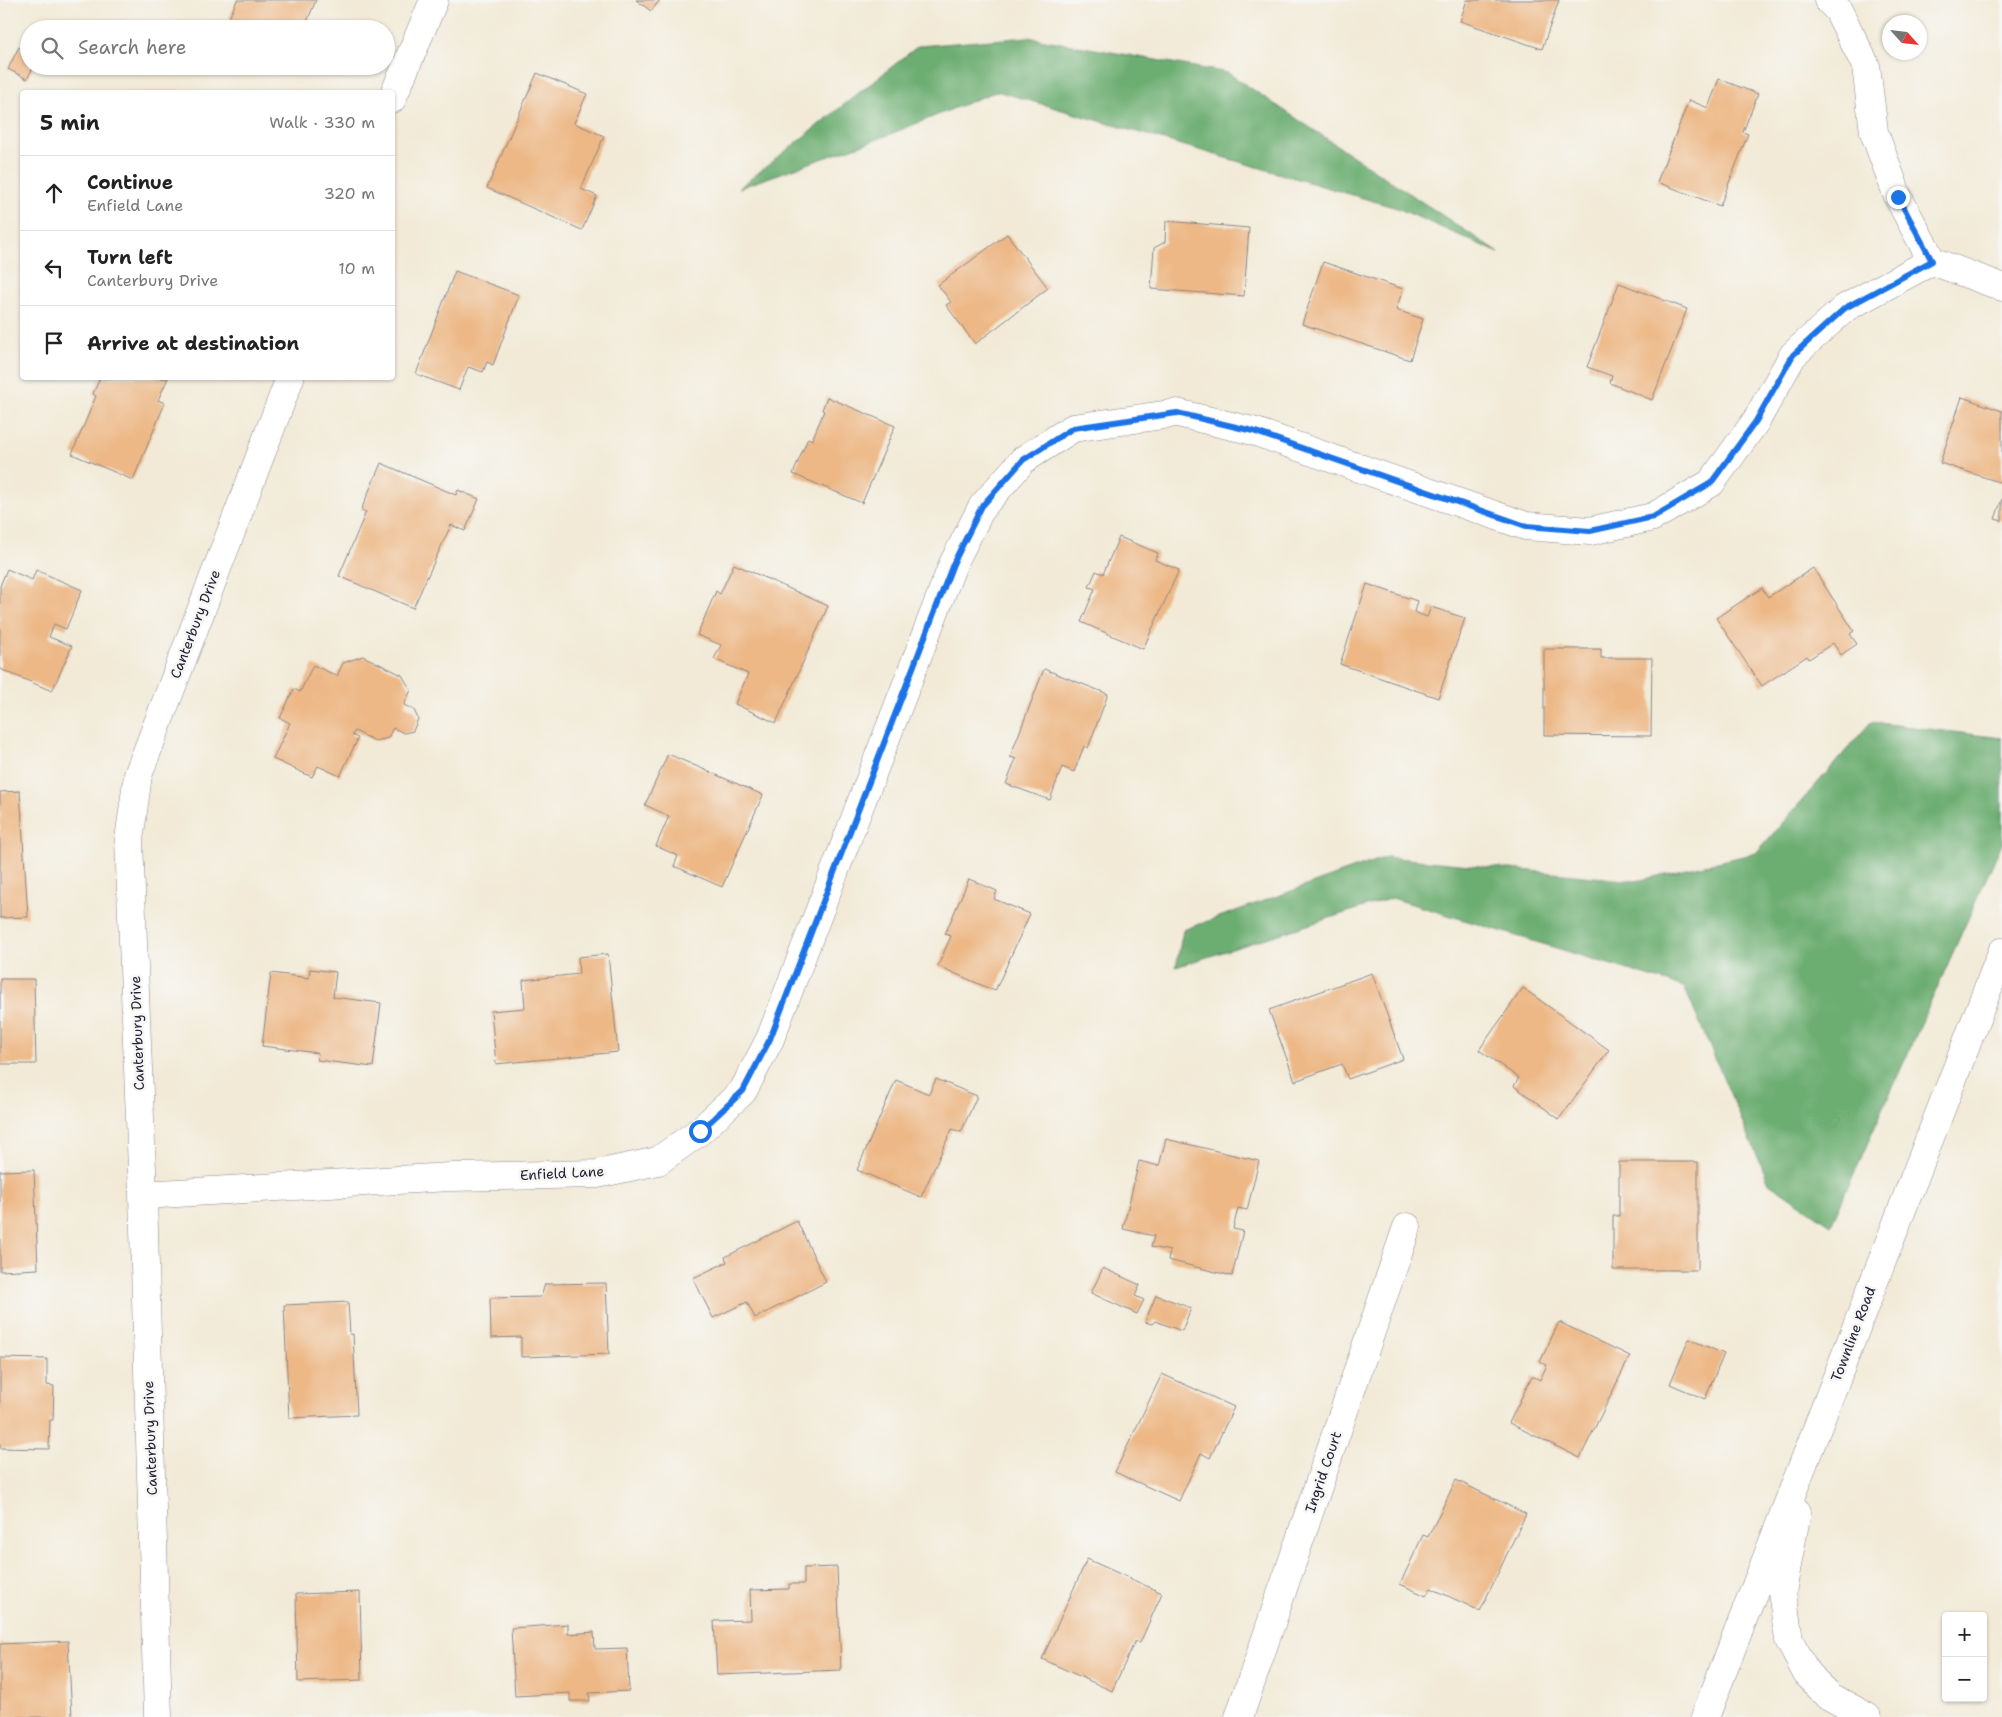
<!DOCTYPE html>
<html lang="en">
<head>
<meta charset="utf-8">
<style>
  body { margin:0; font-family:"Shantell Sans",sans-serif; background:#f2f2f2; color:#222 }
  .controls { position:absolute; right:15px; bottom:15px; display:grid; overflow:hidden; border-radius:5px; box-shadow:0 1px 4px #0004 }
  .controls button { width:45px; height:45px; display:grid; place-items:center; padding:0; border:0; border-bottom:1px solid #e0e0e0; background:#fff; color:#222; font:25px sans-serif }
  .compass { position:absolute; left:1882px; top:15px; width:45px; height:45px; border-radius:50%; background:#fff; box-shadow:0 1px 4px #0004; rotate:117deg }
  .stop { position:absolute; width:15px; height:15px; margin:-11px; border:4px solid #1a73e8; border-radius:50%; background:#fff }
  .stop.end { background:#1a73e8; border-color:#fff; box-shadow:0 1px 5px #0008 }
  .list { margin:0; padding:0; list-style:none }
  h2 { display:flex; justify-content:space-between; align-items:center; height:65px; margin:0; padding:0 20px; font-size:21px }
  h2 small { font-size:16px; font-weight:400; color:#767676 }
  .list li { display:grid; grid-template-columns:32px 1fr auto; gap:15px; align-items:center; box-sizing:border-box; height:75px; padding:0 20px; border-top:1px solid #e0e0e0 }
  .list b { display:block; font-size:19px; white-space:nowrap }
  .list p { margin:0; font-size:16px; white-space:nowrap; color:#767676 }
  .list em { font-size:16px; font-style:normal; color:#767676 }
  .icon { flex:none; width:28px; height:28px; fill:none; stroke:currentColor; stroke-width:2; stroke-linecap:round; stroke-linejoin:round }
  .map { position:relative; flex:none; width:2002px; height:1717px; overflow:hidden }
  .search { position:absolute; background:#fff; box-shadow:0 1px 4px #0004; left:20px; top:20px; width:375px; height:55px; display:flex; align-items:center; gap:12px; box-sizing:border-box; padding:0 18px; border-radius:28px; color:#767676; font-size:19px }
  .panel { position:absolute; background:#fff; box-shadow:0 1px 4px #0004; left:20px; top:90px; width:375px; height:290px; border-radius:5px }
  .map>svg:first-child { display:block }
  .forest { fill:#6cad71; stroke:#476856 }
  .building { fill:#edb886 }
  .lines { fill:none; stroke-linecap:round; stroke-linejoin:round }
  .minor-casing { stroke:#8a8689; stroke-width:29 }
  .minor { stroke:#fff; stroke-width:28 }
  .route { stroke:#1a73e8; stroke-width:6 }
  .labels { text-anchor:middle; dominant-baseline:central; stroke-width:5; stroke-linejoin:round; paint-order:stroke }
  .street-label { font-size:14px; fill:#22223b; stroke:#f6f6f2 }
</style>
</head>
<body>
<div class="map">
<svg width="2002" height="1717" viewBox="0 0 2002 1717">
  <rect width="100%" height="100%" fill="#f6f6f2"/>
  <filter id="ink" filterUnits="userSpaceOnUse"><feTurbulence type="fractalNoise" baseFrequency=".02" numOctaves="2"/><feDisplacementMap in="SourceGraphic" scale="10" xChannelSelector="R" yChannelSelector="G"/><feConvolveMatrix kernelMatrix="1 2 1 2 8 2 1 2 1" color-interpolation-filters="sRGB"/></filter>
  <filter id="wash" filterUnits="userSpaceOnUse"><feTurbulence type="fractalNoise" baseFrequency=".0096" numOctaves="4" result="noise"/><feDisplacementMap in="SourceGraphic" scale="20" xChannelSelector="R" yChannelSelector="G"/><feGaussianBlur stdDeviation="1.12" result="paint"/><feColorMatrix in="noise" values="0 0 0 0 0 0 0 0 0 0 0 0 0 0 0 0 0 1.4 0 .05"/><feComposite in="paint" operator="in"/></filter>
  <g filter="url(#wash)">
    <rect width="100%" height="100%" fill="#f2ead7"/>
    <path class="forest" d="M 1028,37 L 1228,73 L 1499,253 L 1397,208 L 997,91 L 878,139 L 739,188 L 918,46 Z
      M 1871,722 L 2002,738 L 2002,843 L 1831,1225 L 1769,1183 L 1684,987 L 1392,898 L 1176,967 L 1183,930 L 1386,857 L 1636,881 L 1756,853 Z"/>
    <g id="blocks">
      <path class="building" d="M 237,0 L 316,0 L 304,29 L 254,29 L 229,18 Z
        M 636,0 L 660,0 L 651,11 Z
        M 1467,0 L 1559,0 L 1542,49 L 1460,21 Z
        M 121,21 L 139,29 L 118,29 Z
        M 19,47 L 29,52 L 29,66 L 34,66 L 27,79 L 8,69 Z
        M 537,73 L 587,94 L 574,123 L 604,136 L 581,189 L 597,196 L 582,230 L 487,188 Z
        M 1719,79 L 1758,94 L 1743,132 L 1748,134 L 1720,206 L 1657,182 L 1689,100 L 1708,108 Z
        M 1166,221 L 1249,228 L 1244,296 L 1151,289 L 1154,248 L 1165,242 Z
        M 1007,234 L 1048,288 L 975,344 L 946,305 L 951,302 L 938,285 Z
        M 1323,262 L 1403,289 L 1396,310 L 1423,319 L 1410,360 L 1302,324 Z
        M 455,271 L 519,295 L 493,365 L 487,362 L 483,372 L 468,367 L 459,390 L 416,374 Z
        M 1619,283 L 1687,309 L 1652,400 L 1610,383 L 1612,376 L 1587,367 Z
        M 100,378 L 168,378 L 158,400 L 165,403 L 133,480 L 72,454 L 96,396 L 93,394 Z
        M 827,397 L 895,426 L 862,503 L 793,474 L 808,438 L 812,440 L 824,411 L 822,410 Z
        M 1962,397 L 2002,411 L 2002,483 L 1940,463 Z
        M 381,463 L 456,495 L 458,490 L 479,499 L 465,531 L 451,525 L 413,608 L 339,576 L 366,512 L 361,510 Z
        M 2002,499 L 2002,521 L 1995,519 Z
        M 1119,537 L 1158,553 L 1155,560 L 1179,570 L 1143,649 L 1081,622 L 1095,589 L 1089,587 L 1096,571 L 1103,574 Z
        M 734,564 L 828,606 L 776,723 L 735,704 L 748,674 L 714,659 L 721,645 L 697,635 L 716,591 L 720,594 Z
        M 1813,568 L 1854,631 L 1850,634 L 1857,644 L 1841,655 L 1833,643 L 1809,659 L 1807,656 L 1762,686 L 1716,618 L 1762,588 L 1768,597 Z
        M 7,569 L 32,580 L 36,570 L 82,590 L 66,629 L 54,624 L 49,637 L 72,646 L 52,691 L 0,669 L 0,586 Z
        M 1367,584 L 1417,601 L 1414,612 L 1427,617 L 1431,607 L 1465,618 L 1438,698 L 1340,664 Z
        M 1544,649 L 1601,649 L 1601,658 L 1652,658 L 1651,736 L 1544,735 Z
        M 363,656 L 402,675 L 411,690 L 404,705 L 414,710 L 418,719 L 413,731 L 404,733 L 393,728 L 388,738 L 375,741 L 355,731 L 352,735 L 358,738 L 340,776 L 318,766 L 312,777 L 273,759 L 290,723 L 280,718 L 294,689 L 300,692 L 313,665 L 337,676 L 343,663 Z
        M 1044,669 L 1108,694 L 1088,748 L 1084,746 L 1074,772 L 1062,767 L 1050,800 L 1006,784 L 1016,759 L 1010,757 Z
        M 668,754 L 763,795 L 722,887 L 674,866 L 678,856 L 656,846 L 669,816 L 645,805 Z
        M 20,791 L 28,917 L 0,918 L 0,792 Z
        M 969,879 L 997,891 L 994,899 L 1030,914 L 995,991 L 938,966 L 951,936 L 945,934 Z
        M 608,954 L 618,1052 L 496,1064 L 491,1011 L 525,1008 L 523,980 L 579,974 L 578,957 Z
        M 310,969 L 336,972 L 333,997 L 381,1003 L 373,1067 L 317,1060 L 318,1053 L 262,1046 L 271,973 L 309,978 Z
        M 1372,973 L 1403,1059 L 1348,1079 L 1342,1064 L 1295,1081 L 1269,1010 Z
        M 0,979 L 34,979 L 36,1064 L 0,1064 Z
        M 1523,988 L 1609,1050 L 1559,1119 L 1514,1086 L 1519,1078 L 1479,1050 Z
        M 936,1079 L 977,1096 L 961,1132 L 952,1129 L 921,1197 L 857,1170 L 896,1080 L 929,1094 Z
        M 1166,1139 L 1259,1161 L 1247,1210 L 1238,1208 L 1233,1229 L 1243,1231 L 1232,1276 L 1168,1260 L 1170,1251 L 1151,1247 L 1154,1236 L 1123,1229 L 1139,1161 L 1159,1166 Z
        M 1619,1162 L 1698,1162 L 1698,1270 L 1613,1270 L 1613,1216 L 1619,1216 Z
        M 34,1170 L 38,1269 L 0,1271 L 0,1171 Z
        M 797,1221 L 826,1282 L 755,1318 L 747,1302 L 713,1318 L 693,1278 L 727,1262 L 725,1257 Z
        M 1103,1268 L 1140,1285 L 1135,1296 L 1144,1300 L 1137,1314 L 1091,1293 Z
        M 606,1283 L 609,1354 L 521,1357 L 521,1337 L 491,1338 L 490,1298 L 541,1297 L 545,1284 Z
        M 1156,1295 L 1191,1308 L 1182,1331 L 1155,1321 L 1152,1324 L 1145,1322 Z
        M 348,1302 L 350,1335 L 353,1334 L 357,1415 L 289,1418 L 284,1305 Z
        M 1559,1322 L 1630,1356 L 1580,1458 L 1509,1423 L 1532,1376 L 1540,1380 L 1547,1365 L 1540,1362 Z
        M 1689,1339 L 1724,1354 L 1705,1399 L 1670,1384 Z
        M 0,1358 L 47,1359 L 47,1385 L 54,1386 L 53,1420 L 50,1420 L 49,1449 L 0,1448 Z
        M 1162,1374 L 1234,1407 L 1210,1458 L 1201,1453 L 1179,1501 L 1115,1472 Z
        M 1456,1480 L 1526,1514 L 1480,1611 L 1431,1588 L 1426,1596 L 1400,1584 L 1423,1535 L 1428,1537 Z
        M 1087,1559 L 1162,1593 L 1140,1643 L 1135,1641 L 1112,1691 L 1042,1659 Z
        M 837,1567 L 841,1670 L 717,1675 L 714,1621 L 751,1620 L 750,1590 L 789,1589 L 789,1584 L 804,1584 L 804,1568 Z
        M 360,1592 L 362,1680 L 298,1682 L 296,1594 Z
        M 568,1624 L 568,1634 L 594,1632 L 595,1649 L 627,1648 L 629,1691 L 589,1693 L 590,1701 L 570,1701 L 570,1693 L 515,1696 L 511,1628 Z
        M 68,1641 L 72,1717 L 0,1717 L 0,1644 Z"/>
    </g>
  </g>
  <g filter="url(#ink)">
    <use href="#blocks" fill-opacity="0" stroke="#8a8689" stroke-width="1"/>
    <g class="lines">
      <defs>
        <path id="minor" d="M 1828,0 L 1838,10 L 1866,66 L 1874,132 L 1898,197 L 1932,261 L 2002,287
          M 392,99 L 434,0
          M 143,1195 L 450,1177 L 597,1174 L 658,1161 L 700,1131 L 743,1091 L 770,1039 L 953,564 L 982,507 L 1023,460 L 1073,428 L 1177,413 L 1253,431 L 1526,526 L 1590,531 L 1653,517 L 1711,483 L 1756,421 L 1793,355 L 1845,308 L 1932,261
          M 1797,1512 L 1782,1592 L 1789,1640 L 1807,1674 L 1831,1697 L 1867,1717
          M 158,1717 L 143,1195 L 129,840 L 138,775 L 290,378
          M 1239,1717 L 1407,1227
          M 1705,1717 L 2002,952"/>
      </defs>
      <use href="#minor" class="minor-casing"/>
      <use href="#minor" class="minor"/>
    </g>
  </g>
  <g class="lines" filter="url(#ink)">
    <path class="route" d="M 700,1131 L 743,1091 L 770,1039 L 953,564 L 982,506 L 1023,460 L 1073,428 L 1177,413 L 1253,431 L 1526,526 L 1590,531 L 1653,517 L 1711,483 L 1756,421 L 1793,355 L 1845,308 L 1932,261 L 1898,197"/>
  </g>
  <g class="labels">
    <g class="street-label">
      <text transform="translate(195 624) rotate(-69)">Canterbury Drive</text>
      <text transform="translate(137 1033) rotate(-92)">Canterbury Drive</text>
      <text transform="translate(562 1173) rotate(-3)">Enfield Lane</text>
      <text transform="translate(1853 1334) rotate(-69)">Townline Road</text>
      <text transform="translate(150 1438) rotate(-92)">Canterbury Drive</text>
      <text transform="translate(1323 1472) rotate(-71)">Ingrid Court</text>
    </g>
  </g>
</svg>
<div class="controls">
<button>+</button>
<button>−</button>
</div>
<svg class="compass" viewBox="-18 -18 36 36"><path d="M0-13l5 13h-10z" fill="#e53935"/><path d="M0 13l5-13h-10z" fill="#767676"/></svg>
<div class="stop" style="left:700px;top:1131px"></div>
<div class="stop end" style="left:1898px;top:197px"></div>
<div class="search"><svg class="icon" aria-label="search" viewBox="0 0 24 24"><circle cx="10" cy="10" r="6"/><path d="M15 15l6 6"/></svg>Search here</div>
<section class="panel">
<h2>5 min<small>Walk · 330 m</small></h2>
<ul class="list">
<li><svg class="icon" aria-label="ahead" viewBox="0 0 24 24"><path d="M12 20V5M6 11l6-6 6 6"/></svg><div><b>Continue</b><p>Enfield Lane</p></div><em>320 m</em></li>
<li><svg class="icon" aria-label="left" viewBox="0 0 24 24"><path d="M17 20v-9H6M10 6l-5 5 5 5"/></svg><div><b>Turn left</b><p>Canterbury Drive</p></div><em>10 m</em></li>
<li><svg class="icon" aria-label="arrive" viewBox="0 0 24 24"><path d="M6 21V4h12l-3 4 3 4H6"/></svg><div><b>Arrive at destination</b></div></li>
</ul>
</section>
</div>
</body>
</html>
